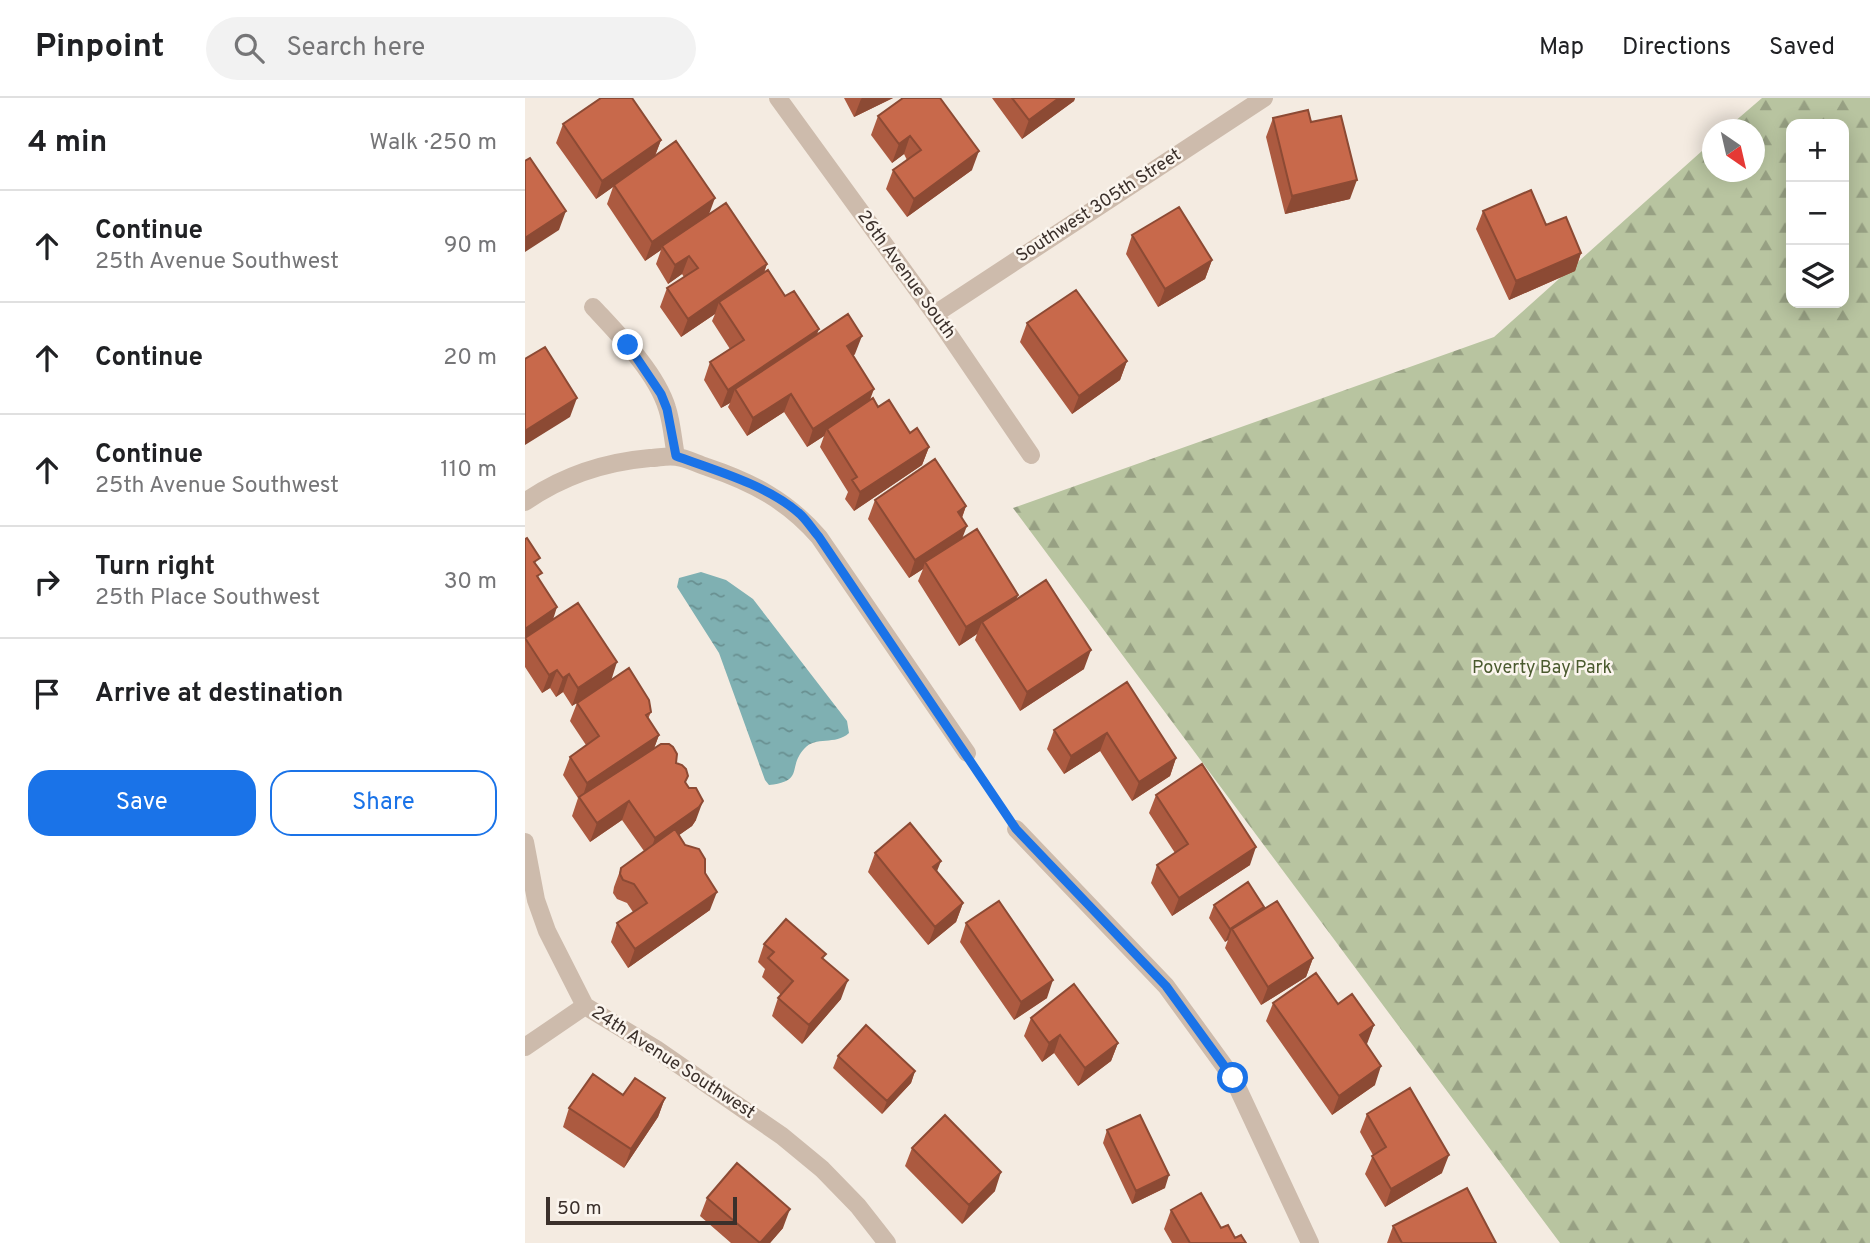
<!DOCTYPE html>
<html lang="en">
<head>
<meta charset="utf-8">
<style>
  body { margin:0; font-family:Overpass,sans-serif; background:#f2f2f2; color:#202124 }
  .controls { position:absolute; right:21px; top:21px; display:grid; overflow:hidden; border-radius:14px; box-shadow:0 4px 18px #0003 }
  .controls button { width:63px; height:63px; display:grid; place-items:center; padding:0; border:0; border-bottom:2px solid #e0e0e0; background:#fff; color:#202124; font:35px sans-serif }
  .compass { position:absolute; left:1177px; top:21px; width:63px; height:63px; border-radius:50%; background:#fff; box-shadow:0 4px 18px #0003; rotate:146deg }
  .scale { position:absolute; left:21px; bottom:18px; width:191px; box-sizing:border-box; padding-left:7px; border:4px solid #3b302b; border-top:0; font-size:19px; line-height:24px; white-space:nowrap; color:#3b302b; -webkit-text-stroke:5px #fbf5ee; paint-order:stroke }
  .stop { position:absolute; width:21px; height:21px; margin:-16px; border:5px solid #1a73e8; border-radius:50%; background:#fff }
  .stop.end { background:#1a73e8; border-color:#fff; box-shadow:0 2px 7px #0008 }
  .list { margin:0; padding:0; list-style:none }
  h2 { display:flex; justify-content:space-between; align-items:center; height:91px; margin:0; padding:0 28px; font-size:30px }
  h2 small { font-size:23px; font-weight:400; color:#757577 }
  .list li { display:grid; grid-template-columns:46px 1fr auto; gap:21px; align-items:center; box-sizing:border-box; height:112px; padding:0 28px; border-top:2px solid #e0e0e0 }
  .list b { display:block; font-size:26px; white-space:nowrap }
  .list p { margin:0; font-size:23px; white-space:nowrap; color:#757577 }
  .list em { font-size:23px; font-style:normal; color:#757577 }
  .actions { display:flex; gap:14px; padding:21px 28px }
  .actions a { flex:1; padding:16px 0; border:2px solid #1a73e8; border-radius:21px; text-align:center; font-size:24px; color:#1a73e8 }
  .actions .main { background:#1a73e8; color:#fff }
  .icon { flex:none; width:38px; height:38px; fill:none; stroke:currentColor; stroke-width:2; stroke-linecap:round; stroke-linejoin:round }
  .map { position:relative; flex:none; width:1345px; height:1145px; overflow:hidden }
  header { display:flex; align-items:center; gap:42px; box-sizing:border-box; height:98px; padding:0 35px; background:#fff; border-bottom:2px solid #e0e0e0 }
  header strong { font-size:33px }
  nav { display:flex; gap:38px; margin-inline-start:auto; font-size:24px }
  .search { width:490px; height:63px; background:#f2f2f2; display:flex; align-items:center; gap:18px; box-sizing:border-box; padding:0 24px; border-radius:38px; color:#757577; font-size:26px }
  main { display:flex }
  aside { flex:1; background:#fff }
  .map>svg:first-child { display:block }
  .forest { fill:url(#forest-firs); fill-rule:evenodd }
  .water { fill:url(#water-ripples) }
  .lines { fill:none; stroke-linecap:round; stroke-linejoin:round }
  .path { stroke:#b9a596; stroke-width:4.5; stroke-dasharray:3.5 3.5; stroke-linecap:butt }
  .minor { stroke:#cdbbac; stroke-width:18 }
  .wall { fill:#ac5a40 }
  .shaded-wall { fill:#8c4a34 }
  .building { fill:#c8694b; stroke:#8c4a34; stroke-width:2 }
  .route { stroke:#1a73e8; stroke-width:9 }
  .labels { text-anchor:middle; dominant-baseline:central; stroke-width:5; stroke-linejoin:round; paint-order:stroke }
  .street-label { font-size:18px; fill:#3b302b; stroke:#fbf5ee }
  .park-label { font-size:18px; fill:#4a5a2e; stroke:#fbf5ee }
</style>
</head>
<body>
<header>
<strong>Pinpoint</strong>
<div class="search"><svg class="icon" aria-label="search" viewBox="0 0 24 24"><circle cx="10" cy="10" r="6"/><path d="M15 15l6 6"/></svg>Search here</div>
<nav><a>Map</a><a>Directions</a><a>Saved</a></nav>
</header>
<main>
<aside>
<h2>4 min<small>Walk · 250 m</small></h2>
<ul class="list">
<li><svg class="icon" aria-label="ahead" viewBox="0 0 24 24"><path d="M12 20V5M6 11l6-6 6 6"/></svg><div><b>Continue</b><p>25th Avenue Southwest</p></div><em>90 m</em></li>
<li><svg class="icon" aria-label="ahead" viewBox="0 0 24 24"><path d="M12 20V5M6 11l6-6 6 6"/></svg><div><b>Continue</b></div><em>20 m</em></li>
<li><svg class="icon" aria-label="ahead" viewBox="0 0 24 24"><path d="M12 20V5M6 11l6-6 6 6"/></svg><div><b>Continue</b><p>25th Avenue Southwest</p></div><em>110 m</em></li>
<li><svg class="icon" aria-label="right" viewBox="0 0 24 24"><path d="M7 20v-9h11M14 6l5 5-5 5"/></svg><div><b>Turn right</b><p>25th Place Southwest</p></div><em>30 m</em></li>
<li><svg class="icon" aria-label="arrive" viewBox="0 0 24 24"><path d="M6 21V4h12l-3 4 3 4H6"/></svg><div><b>Arrive at destination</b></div></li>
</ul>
<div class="actions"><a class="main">Save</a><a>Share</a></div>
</aside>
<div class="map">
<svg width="1345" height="1145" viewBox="0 0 1345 1145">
  <defs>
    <pattern id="forest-firs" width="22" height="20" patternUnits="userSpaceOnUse" patternTransform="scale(1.75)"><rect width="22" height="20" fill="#b8c4a0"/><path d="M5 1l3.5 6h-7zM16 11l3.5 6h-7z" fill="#97a083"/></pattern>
    <pattern id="water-ripples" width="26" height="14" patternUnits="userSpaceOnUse" patternTransform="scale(1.75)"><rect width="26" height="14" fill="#7fb0b2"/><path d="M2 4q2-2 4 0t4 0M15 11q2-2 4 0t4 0" fill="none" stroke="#699091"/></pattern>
  </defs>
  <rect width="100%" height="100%" fill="#f4ebe1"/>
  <path class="forest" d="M 1237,0 L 1345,0 L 1345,1145 L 1035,1145 L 488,410 L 969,239 L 1187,44 L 1188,74 L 1230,74 L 1230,32 L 1201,31 ZM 1266,26 L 1319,26 L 1319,205 L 1266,205 Z"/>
  <path class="water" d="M 176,474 L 201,482 L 228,501 L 322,623 L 324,635 C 310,648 291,637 279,651 C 262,670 280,683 244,687 L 240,682 L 194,555 L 152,489 L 154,480 Z"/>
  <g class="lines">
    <path class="path" d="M 452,670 L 481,715"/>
    <path class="minor" d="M 253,0 L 410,216 L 506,357
      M 68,209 C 93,236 131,274 142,310 C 147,325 148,343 151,358
      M 410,216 L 739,0
      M 0,404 C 37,378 80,364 125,360 C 133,360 143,357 152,359 C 162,360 172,366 182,369 C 227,384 263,403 294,439 L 442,655
      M 491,731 L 641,888 L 708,980 L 785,1145
      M 0,744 L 11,802 L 22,833 L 60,908 L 131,951 L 257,1038 L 297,1071 L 333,1108 L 362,1145
      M 0,949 L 60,908"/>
  </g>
  <path class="wall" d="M 319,0 L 368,0 L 329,19 Z
    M 467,0 L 550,0 L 549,3 L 497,41 Z
    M 353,18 L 447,72 L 382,119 L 361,91 L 368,72 L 382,62 L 379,56 L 367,65 L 346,37 Z
    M 748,20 L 786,24 L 825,101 L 760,116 L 741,39 Z
    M 38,26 L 136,42 L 130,58 L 184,117 L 242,166 L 239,175 L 260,198 L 292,237 L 330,256 L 328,258 L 345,302 L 385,335 L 404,349 L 397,367 L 329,413 L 320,401 L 323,394 L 295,349 L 299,338 L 282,349 L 259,314 L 222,338 L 203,309 L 205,305 L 196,310 L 179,282 L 185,264 L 205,251 L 187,223 L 190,216 L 156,239 L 135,209 L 142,190 L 159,179 L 157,176 L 143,186 L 131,166 L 136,152 L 120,163 L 82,106 L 88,89 L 71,101 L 31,45 Z
    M 958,113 L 1021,127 L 1056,155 L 1050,173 L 984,202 L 951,131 Z
    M 607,137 L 687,162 L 680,181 L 633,209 L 601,156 Z
    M 502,225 L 602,263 L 595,282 L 547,316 L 495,244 Z
    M 350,402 L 441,408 L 437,420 L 437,441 L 493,497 L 491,502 L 559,571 L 495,613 L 450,542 L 452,536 L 434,548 L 393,483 L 398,471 L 384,480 L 343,421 Z
    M 0,441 L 12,468 L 14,481 L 28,522 L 86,582 L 126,614 L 123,621 L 134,637 L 129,650 L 151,665 L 160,684 L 171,722 L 167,728 L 154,737 L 180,775 L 185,812 L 103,870 L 86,844 L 92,825 L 108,814 L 102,805 L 92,801 L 88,795 L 89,789 L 96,770 L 119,753 L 97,722 L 65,744 L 47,718 L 53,700 L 38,677 L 45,659 L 61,647 L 45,623 L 52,605 L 64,597 L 47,608 L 38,594 L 31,599 L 25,590 L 17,595 L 0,569 Z
    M 602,584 L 651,660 L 645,678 L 607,703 L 575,653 L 539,676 L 522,651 L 529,632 Z
    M 631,697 L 725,767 L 647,818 L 626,785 L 632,767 L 650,755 L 624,715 Z
    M 350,755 L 412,774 L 438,805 L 431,824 L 403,847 L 343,774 Z
    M 689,807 L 739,809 L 738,811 L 788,860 L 781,879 L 736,907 L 700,850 L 703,842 L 700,844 L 684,820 Z
    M 441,825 L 522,900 L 489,922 L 435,844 Z
    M 239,846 L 299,861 L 316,901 L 277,946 L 247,918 L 253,900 L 256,897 L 237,879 L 240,871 L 233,864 Z
    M 748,905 L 813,906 L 849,927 L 841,946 L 850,987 L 807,1017 L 741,923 Z
    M 506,920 L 593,945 L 586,963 L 553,988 L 529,955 L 517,964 L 499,938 Z
    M 313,958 L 390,973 L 386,985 L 357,1016 L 308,970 Z
    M 98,997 L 140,1000 L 133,1019 L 99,1070 L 38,1029 L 44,1010 Z
    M 842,1016 L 917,1075 L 860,1109 L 840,1076 L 848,1057 L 835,1034 Z
    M 582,1032 L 640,1090 L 607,1106 L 578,1045 Z
    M 387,1050 L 470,1093 L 437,1126 L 380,1068 Z
    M 182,1100 L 258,1130 L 245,1145 L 206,1145 L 175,1118 Z
    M 646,1112 L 696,1130 L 710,1140 L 721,1145 L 647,1145 L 639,1131 Z
    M 868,1128 L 971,1145 L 862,1145 Z"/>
  <path class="shaded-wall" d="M 337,0 L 368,0 L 329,19 L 336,1 Z
    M 534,0 L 550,0 L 549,3 L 497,41 L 504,22 Z
    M 385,38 L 379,56 L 367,65 L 374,46 Z
    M 136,42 L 129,60 L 71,101 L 77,83 Z
    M 454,53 L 447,72 L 382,119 L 389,101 Z
    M 832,82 L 825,101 L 760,116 L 767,98 Z
    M 190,100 L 183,119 L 137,148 L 136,152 L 120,163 L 127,144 Z
    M 41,113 L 34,132 L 0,154 L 0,140 Z
    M 1056,155 L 1050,173 L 984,202 L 991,183 Z
    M 164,158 L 157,176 L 143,186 L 150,167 Z
    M 687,162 L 680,181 L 633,209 L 640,191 Z
    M 242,166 L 235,185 L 194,204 L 190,216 L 156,239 L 163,221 Z
    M 294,231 L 287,250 L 210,291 L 205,305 L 196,310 L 203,292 Z
    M 337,238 L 330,256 L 315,267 L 322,248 Z
    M 602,263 L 595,282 L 547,316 L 554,298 Z
    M 349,291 L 342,310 L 302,331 L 299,338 L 282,349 L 288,331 Z
    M 266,296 L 259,314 L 222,338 L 228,320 Z
    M 52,300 L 45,319 L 0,347 L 0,333 Z
    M 404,349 L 397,367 L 329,413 L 335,394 Z
    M 441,408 L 434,427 L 433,414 Z
    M 442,428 L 435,446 L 400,464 L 398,471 L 384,480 L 390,462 Z
    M 493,497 L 486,515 L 457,524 L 452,536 L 434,548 L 441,529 Z
    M 32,509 L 26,528 L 0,540 L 0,531 Z
    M 566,552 L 559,571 L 495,613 L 502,594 Z
    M 92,564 L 86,583 L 47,608 L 53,590 Z
    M 32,572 L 25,590 L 17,595 L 24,577 Z
    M 44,576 L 38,594 L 31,599 L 38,580 Z
    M 582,635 L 575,653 L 539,676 L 546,658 Z
    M 134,637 L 127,656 L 56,704 L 62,685 Z
    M 651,660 L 645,678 L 607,703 L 614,684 Z
    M 104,703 L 97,722 L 65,744 L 72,725 Z
    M 178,703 L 171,722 L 167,728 L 123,759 L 130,740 Z
    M 731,749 L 725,767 L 647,818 L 654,800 Z
    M 416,763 L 409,781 L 408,769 Z
    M 192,794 L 185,812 L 103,870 L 110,851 Z
    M 438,805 L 431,824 L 403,847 L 410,829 Z
    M 739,809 L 734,821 L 707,831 L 703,842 L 700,844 L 705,831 Z
    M 788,860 L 781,879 L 736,907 L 743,889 Z
    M 323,882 L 316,901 L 277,946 L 284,927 Z
    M 528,882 L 522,900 L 489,922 L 496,904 Z
    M 849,927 L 842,946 L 828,955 L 835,937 Z
    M 535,937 L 529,955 L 517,964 L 524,945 Z
    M 593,945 L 586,963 L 553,988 L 560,970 Z
    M 856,968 L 850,987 L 807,1017 L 814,998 Z
    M 390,973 L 386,985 L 357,1016 L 362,1003 Z
    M 140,1000 L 133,1019 L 99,1070 L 106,1051 Z
    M 924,1057 L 917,1075 L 860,1109 L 866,1091 Z
    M 476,1074 L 470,1093 L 437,1126 L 444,1107 Z
    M 644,1077 L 640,1090 L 607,1106 L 611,1093 Z
    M 265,1111 L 258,1130 L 245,1145 L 235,1145 Z"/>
  <path class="building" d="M 76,0 L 107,0 L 136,42 L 77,83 L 38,26 Z
    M 378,0 L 415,0 L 454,53 L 389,101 L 368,72 L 396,52 L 385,38 L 374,46 L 353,18 Z
    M 487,0 L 534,0 L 504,22 Z
    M 783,12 L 786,24 L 816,18 L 832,82 L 767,98 L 748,20 Z
    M 151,43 L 190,100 L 127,144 L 89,87 Z
    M 5,60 L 41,113 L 0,140 L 0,63 Z
    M 1006,92 L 1021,127 L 1041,119 L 1056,155 L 991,183 L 958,113 Z
    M 201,105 L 242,166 L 163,221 L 142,190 L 173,170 L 164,158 L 150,167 L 137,148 Z
    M 654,109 L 687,162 L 640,191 L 607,137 Z
    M 243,172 L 260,198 L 269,193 L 294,231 L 203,292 L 185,264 L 219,242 L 194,204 Z
    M 551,192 L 602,263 L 554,298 L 502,225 Z
    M 323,216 L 337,238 L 322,248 L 349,291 L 288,331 L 266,296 L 228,320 L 210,291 Z
    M 20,249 L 52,300 L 0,333 L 0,261 Z
    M 348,300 L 353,309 L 364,302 L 385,335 L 392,330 L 404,349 L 335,394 L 327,382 L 332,379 L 302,331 Z
    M 410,361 L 441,408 L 433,414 L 442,428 L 390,462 L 350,402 Z
    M 452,431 L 493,497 L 441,529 L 400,464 Z
    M 2,440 L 15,460 L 9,464 L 17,475 L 12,478 L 32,509 L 0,531 L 0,441 Z
    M 521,482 L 566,552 L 502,594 L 457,524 Z
    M 53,505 L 92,564 L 53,590 L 44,576 L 38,580 L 32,572 L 24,577 L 0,540 Z
    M 104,570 L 124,602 L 126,614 L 121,617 L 134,637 L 62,685 L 45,659 L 74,638 L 52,605 Z
    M 602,584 L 651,660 L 614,684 L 582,635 L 546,658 L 529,632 Z
    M 136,646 L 144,646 L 148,649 L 152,656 L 151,665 L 157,667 L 161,671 L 163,678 L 160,684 L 164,690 L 171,690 L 178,703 L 174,709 L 130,740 L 104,703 L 72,725 L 54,699 Z
    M 677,666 L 731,749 L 654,800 L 632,767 L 663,746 L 631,697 Z
    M 385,725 L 416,763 L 408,769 L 438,805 L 410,829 L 350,755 Z
    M 150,731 L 160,747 L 174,751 L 180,761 L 180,775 L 192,794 L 110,851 L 92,825 L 122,805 L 109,786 L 98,782 L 95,776 L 96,770 Z
    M 723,784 L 739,809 L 705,831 L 689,807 Z
    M 474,803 L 528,882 L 496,904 L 441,825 Z
    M 752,803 L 788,860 L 743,889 L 707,831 Z
    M 261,821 L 301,856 L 297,860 L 323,882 L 284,927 L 253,900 L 268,883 L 243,860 L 249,854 L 239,846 Z
    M 791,875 L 813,906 L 827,896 L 849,927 L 835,937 L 856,968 L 814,998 L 748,905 Z
    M 549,886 L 593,945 L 560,970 L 535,937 L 524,945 L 506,920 Z
    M 341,927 L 390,973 L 362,1003 L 313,958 Z
    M 68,976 L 98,997 L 110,980 L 140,1000 L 106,1051 L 44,1010 Z
    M 885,990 L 924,1057 L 866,1091 L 847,1058 L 861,1049 L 842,1016 Z
    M 420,1017 L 476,1074 L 444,1107 L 387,1050 Z
    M 615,1017 L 644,1077 L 611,1093 L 582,1032 Z
    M 212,1065 L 265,1111 L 235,1145 L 182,1100 Z
    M 942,1090 L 971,1145 L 877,1145 L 868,1128 Z
    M 676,1095 L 696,1130 L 703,1127 L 710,1140 L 716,1137 L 721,1145 L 665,1145 L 646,1112 Z"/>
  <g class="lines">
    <path class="route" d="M 103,247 L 136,296 L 142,311 L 151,358 C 190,372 245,388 276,417 C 283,424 288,432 294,439 L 491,731 L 641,888 L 708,980"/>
  </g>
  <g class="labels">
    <g class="street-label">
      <text transform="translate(574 108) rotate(-33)">Southwest 305th Street</text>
      <text transform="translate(381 177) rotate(54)">26th Avenue South</text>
      <text transform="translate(148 965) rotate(33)">24th Avenue Southwest</text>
    </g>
    <g class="park-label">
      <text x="1017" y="570">Poverty Bay Park</text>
    </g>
  </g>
</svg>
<div class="controls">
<button>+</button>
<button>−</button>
<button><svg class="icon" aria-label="layers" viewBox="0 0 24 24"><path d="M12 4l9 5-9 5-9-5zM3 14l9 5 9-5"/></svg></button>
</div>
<svg class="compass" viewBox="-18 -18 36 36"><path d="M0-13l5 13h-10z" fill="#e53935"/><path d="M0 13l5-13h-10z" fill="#757577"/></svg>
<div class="scale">50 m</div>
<div class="stop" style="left:708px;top:980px"></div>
<div class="stop end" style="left:103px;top:247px"></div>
</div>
</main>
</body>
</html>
